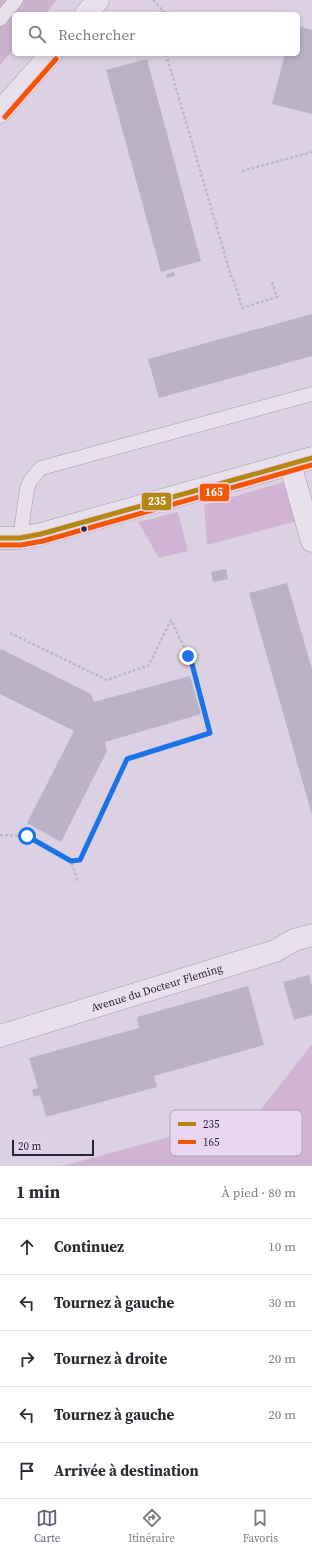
<!DOCTYPE html>
<html lang="fr">
<head>
<meta charset="utf-8">
<style>
  body { margin:0; font-family:"Source Serif 4",serif; background:#f7f7f7; color:#2b2b33 }
  .scale { position:absolute; left:12px; bottom:10px; width:82px; box-sizing:border-box; padding-left:4px; border:2px solid #2a2137; border-top:0; font-size:11px; line-height:14px; white-space:nowrap; color:#2a2137; -webkit-text-stroke:3px #e9d7f2; paint-order:stroke }
  .stop { position:absolute; width:12px; height:12px; margin:-9px; border:3px solid #1a73e8; border-radius:50%; background:#fff }
  .stop.end { background:#1a73e8; border-color:#fff; box-shadow:0 1px 4px #0008 }
  .list { margin:0; padding:0; list-style:none }
  h2 { display:flex; justify-content:space-between; align-items:center; height:52px; margin:0; padding:0 16px; font-size:17px }
  h2 small { font-size:13px; font-weight:400; color:#7c7c81 }
  .list li { display:grid; grid-template-columns:26px 1fr auto; gap:12px; align-items:center; box-sizing:border-box; height:56px; padding:0 16px; border-top:1px solid #e1e1e2 }
  .list b { display:block; font-size:15px; white-space:nowrap }
  .list em { font-size:13px; font-style:normal; color:#7c7c81 }
  .icon { flex:none; width:22px; height:22px; fill:none; stroke:currentColor; stroke-width:2; stroke-linecap:round; stroke-linejoin:round }
  .map { position:relative; flex:none; width:312px; height:1166px; overflow:hidden }
  .search { position:absolute; background:#fff; box-shadow:0 2px 6px #0003; left:12px; right:12px; top:12px; height:44px; display:flex; align-items:center; gap:10px; box-sizing:border-box; padding:0 14px; border-radius:6px; color:#7c7c81; font-size:15px }
  .sheet { height:332px; background:#fff }
  nav { display:flex; justify-content:space-around; align-items:center; box-sizing:border-box; height:56px; border-top:1px solid #e1e1e2; background:#fff; font-size:11px; color:#7c7c81 }
  nav a { display:grid; justify-items:center; gap:2px }
  nav .on { color:#685f73 }
  .map>svg:first-child { display:block }
  .green { fill:#d1b4d3 }
  .cemetery { fill:#cbb3cd }
  .building { fill:#bbb2c6 }
  .lines { fill:none; stroke-linecap:round; stroke-linejoin:round }
  .lane-casing { stroke:#a199a8; stroke-width:15 }
  .street-casing { stroke:#a199a8; stroke-width:23 }
  .path { stroke:#beb8c4; stroke-width:2.5; stroke-dasharray:3 2; stroke-linecap:butt }
  .lane { stroke:#e8e1eb; stroke-width:14 }
  .street { stroke:#e8e1eb; stroke-width:22 }
  .bus-1-casing { stroke:#e9d7f2; stroke-width:8 }
  .bus-2-casing { stroke:#e9d7f2; stroke-width:8 }
  .bus-1 { stroke:#b48713; stroke-width:5 }
  .bus-2 { stroke:#f45703; stroke-width:5 }
  .route { stroke:#1a73e8; stroke-width:5 }
  .bus-dot { fill:#2a2137; stroke:#e9d7f2; stroke-width:1.5 }
  .labels { text-anchor:middle; dominant-baseline:central; stroke-width:3.5; stroke-linejoin:round; paint-order:stroke }
  .street-label { font-size:11px; fill:#2a2137; stroke:#e9d7f2 }
  .key { fill:#e9d7f2; stroke:#b0a0ba; stroke-width:1 }
  .key-label { font-size:11px; fill:#2a2137 }
  .line-badge { stroke:#e9d7f2; stroke-width:1.5 }
  .badge-label { font-size:11px; text-anchor:middle; font-weight:bold; fill:#fff }
</style>
</head>
<body>
<div class="map">
<svg width="312" height="1166" viewBox="0 0 312 1166">
  <rect width="100%" height="100%" fill="#dcd1e2"/>
  <path class="green" d="M 285,482 L 297,521 L 207,545 L 204,505 Z
    M 178,512 L 188,551 L 159,558 L 138,522 Z
    M 312,1044 L 312,1166 L 62,1166 L 258,1113 Z"/>
  <path class="cemetery" d="M 0,0 L 57,0 L 45,14 L 14,14 L 14,49 L 0,65 Z"/>
  <path class="building" d="M 298,26 L 312,30 L 312,114 L 272,104 L 285,54 L 298,54 Z
    M 147,59 L 201,261 L 161,272 L 106,70 Z
    M 174,272 L 175,276 L 167,278 L 166,274 Z
    M 312,314 L 312,356 L 159,398 L 148,359 Z
    M 226,569 L 228,579 L 213,582 L 211,572 Z
    M 287,583 L 312,669 L 312,815 L 249,593 Z
    M 1,649 L 91,694 L 94,702 L 190,676 L 201,714 L 105,742 L 107,751 L 61,842 L 27,823 L 74,731 L 0,694 L 0,652 Z
    M 309,975 L 312,986 L 312,1015 L 294,1020 L 283,982 Z
    M 248,986 L 264,1045 L 154,1076 L 157,1087 L 46,1117 L 40,1095 L 34,1097 L 32,1090 L 38,1088 L 29,1058 L 139,1028 L 137,1017 Z"/>
  <g class="lines">
    <defs>
      <path id="lane" d="M 0,19 L 16,0
        M 20,538 L 27,489 L 30,481 L 41,468 L 312,394"/>
      <g id="street">
        <path d="M 86,14 L 98,0"/>
        <path d="M 0,112 L 51,54"/>
        <path d="M 290,464 L 312,541"/>
        <path d="M 0,538 L 20,538 L 41,534 L 312,458"/>
        <path id="s1" d="M 0,1036 L 275,951 L 294,940 L 312,935"/>
      </g>
    </defs>
    <use href="#lane" class="lane-casing"/>
    <use href="#street" class="street-casing"/>
    <path class="path" d="M 153,0 L 166,14
      M 166,54 L 232,279 L 235,283 L 242,308 L 277,297 L 272,282
      M 242,171 L 312,152
      M 10,633 L 107,680 L 149,665 L 171,620 L 192,664 L 210,733 L 127,759 L 80,860 L 71,861
      M 0,835 L 27,836 L 71,861 L 78,883"/>
    <use href="#lane" class="lane"/>
    <use href="#street" class="street"/>
    <defs>
      <path id="bus-1" d="M 0,538 L 20,538 L 41,534 L 312,458"/>
      <path id="bus-2" d="M 5,117 L 56,59
        M 0,545 L 21,545 L 43,541 L 312,465"/>
    </defs>
    <use href="#bus-1" class="bus-1-casing"/>
    <use href="#bus-2" class="bus-2-casing"/>
    <use href="#bus-1" class="bus-1"/>
    <use href="#bus-2" class="bus-2"/>
  </g>
  <g class="lines">
    <path class="route" d="M 27,836 L 71,861 L 80,860 L 127,759 L 210,733 L 192,664 L 188,656"/>
  </g>
  <circle class="bus-dot" cx="84" cy="529" r="3.5"/>
  <g class="labels">
    <g class="street-label">
      <text stroke="none"><textPath href="#s1" startOffset="164">Avenue du Docteur Fleming</textPath></text>
    </g>
  </g>
  <rect x="170" y="1110" width="132" height="46" rx="6" class="key"/>
  <rect x="178" y="1122" width="18" height="4" fill="#b48713"/>
  <rect x="178" y="1140" width="18" height="4" fill="#f45703"/>
  <g class="key-label">
    <text x="203" y="1128">235</text>
    <text x="203" y="1146">165</text>
  </g>
  <g class="line-badge">
    <rect x="199" y="483" width="31" height="19" rx="4" fill="#f45703"/>
    <rect x="141" y="492" width="31" height="19" rx="4" fill="#b48713"/>
  </g>
  <g class="badge-label">
    <text x="214" y="496">165</text>
    <text x="157" y="505">235</text>
  </g>
</svg>
<div class="scale">20 m</div>
<div class="stop" style="left:27px;top:836px"></div>
<div class="stop end" style="left:188px;top:656px"></div>
<div class="search"><svg class="icon" aria-label="search" viewBox="0 0 24 24"><circle cx="10" cy="10" r="6"/><path d="M15 15l6 6"/></svg>Rechercher</div>
</div>
<section class="sheet">
<h2>1 min<small>À pied · 80 m</small></h2>
<ul class="list">
<li><svg class="icon" aria-label="ahead" viewBox="0 0 24 24"><path d="M12 20V5M6 11l6-6 6 6"/></svg><div><b>Continuez</b></div><em>10 m</em></li>
<li><svg class="icon" aria-label="left" viewBox="0 0 24 24"><path d="M17 20v-9H6M10 6l-5 5 5 5"/></svg><div><b>Tournez à gauche</b></div><em>30 m</em></li>
<li><svg class="icon" aria-label="right" viewBox="0 0 24 24"><path d="M7 20v-9h11M14 6l5 5-5 5"/></svg><div><b>Tournez à droite</b></div><em>20 m</em></li>
<li><svg class="icon" aria-label="left" viewBox="0 0 24 24"><path d="M17 20v-9H6M10 6l-5 5 5 5"/></svg><div><b>Tournez à gauche</b></div><em>20 m</em></li>
<li><svg class="icon" aria-label="arrive" viewBox="0 0 24 24"><path d="M6 21V4h12l-3 4 3 4H6"/></svg><div><b>Arrivée à destination</b></div></li>
</ul>
</section>
<nav>
<a class="on"><svg class="icon" aria-label="map" viewBox="0 0 24 24"><path d="M3 6l6-2 6 2 6-2v14l-6 2-6-2-6 2zM9 4v14M15 6v14"/></svg>Carte</a>
<a><svg class="icon" aria-label="directions" viewBox="0 0 24 24"><path d="M12 3l9 9-9 9-9-9zM9 14v-3h6M13 9l2 2-2 2"/></svg>Itinéraire</a>
<a><svg class="icon" aria-label="saved" viewBox="0 0 24 24"><path d="M7 4h10v16l-5-4-5 4z"/></svg>Favoris</a>
</nav>
</body>
</html>
